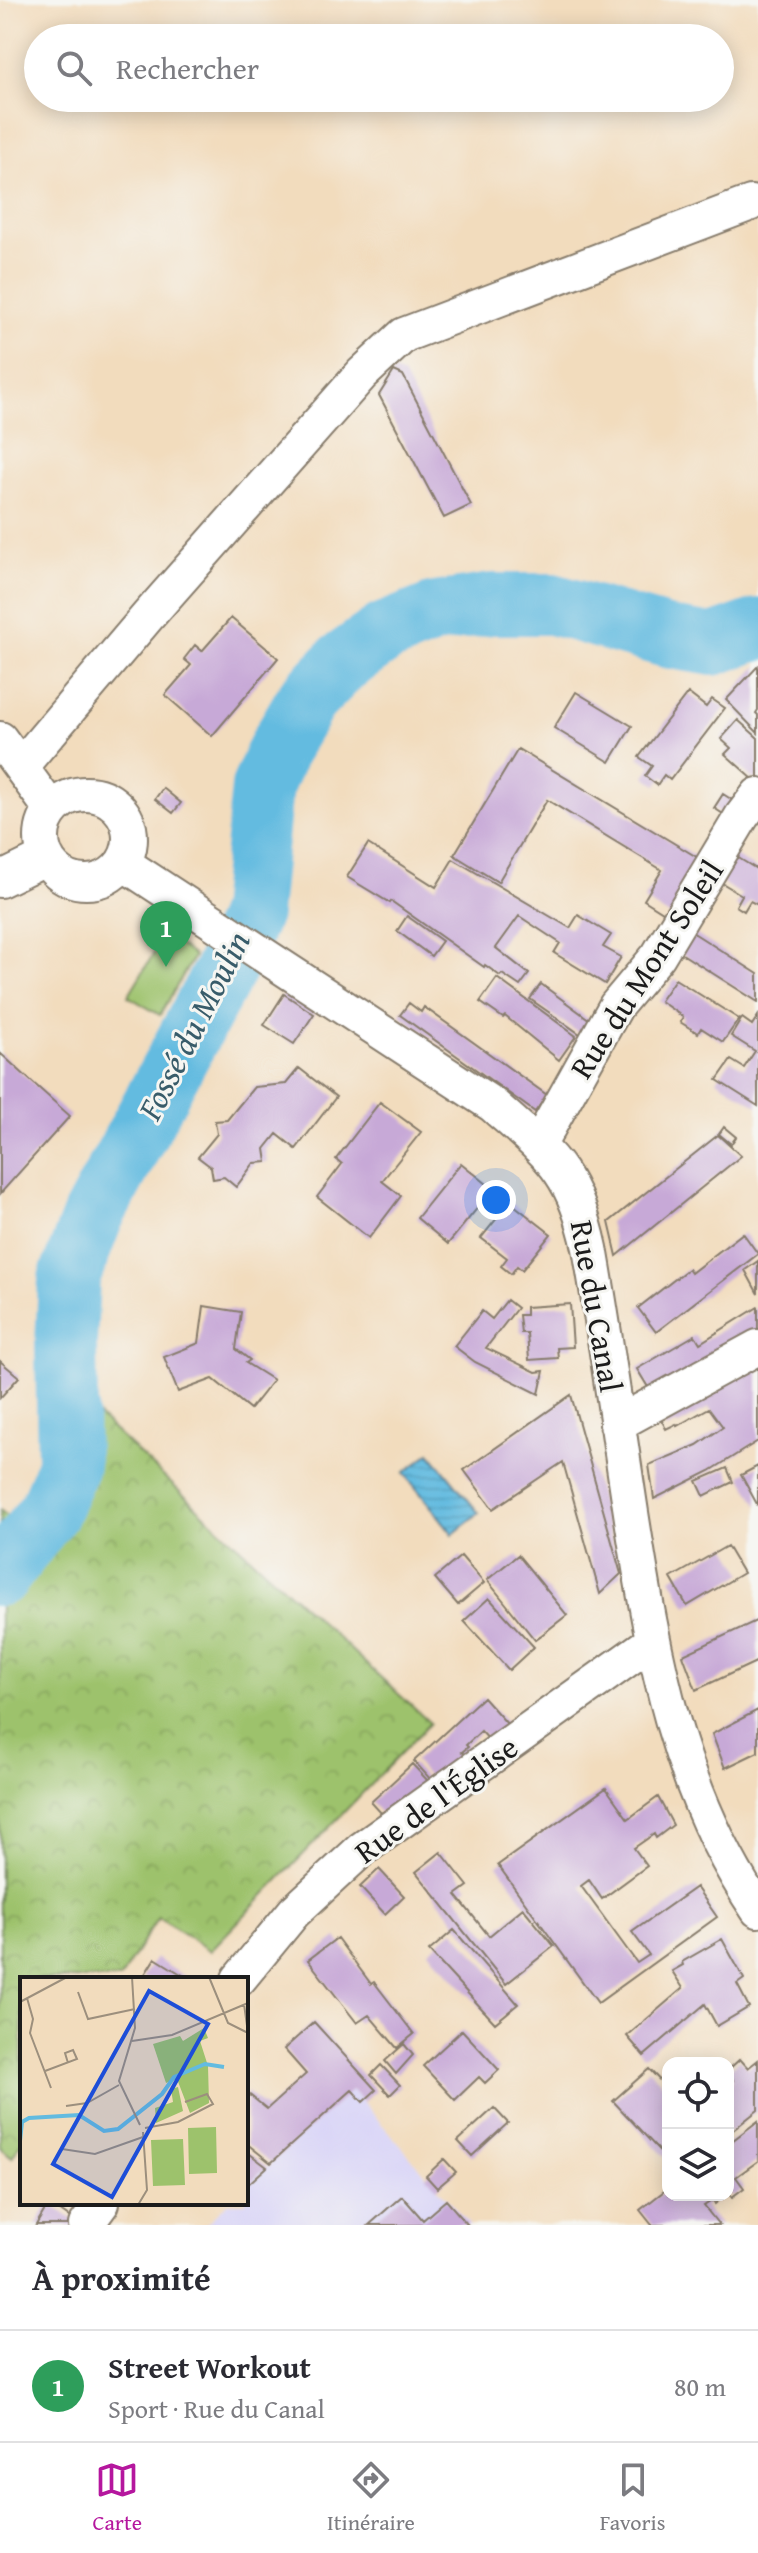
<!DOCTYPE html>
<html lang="fr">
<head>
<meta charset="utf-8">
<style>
  body { margin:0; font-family:"Gentium Book Plus",serif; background:#f2f2f3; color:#2b2b33 }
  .controls { position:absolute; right:24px; bottom:24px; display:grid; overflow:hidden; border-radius:16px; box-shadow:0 4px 20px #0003 }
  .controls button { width:72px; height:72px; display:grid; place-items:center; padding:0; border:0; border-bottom:2px solid #e1e1e2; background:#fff; color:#2b2b33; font:40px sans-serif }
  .you { position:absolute; left:496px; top:1200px; width:28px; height:28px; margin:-20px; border:6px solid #fff; border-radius:50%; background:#1a73e8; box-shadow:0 0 0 12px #1a73e833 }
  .badge { display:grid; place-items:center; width:52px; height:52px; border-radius:50%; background:#b5179e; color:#fff; font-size:26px; font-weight:700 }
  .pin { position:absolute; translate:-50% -66px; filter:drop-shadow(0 2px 4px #0008) }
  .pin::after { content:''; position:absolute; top:42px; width:28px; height:24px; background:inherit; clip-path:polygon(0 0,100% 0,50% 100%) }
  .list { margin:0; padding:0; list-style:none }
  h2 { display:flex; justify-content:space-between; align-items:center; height:104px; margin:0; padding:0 32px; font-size:34px }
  h2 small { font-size:26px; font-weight:400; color:#7c7c81 }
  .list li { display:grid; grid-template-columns:52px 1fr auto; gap:24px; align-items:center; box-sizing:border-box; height:112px; padding:0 32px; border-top:2px solid #e1e1e2 }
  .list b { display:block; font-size:30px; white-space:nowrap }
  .list p { margin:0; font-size:26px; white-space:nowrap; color:#7c7c81 }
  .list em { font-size:26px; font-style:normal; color:#7c7c81 }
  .icon { flex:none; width:44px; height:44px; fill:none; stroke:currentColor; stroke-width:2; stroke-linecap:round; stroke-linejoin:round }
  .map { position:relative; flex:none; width:758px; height:2225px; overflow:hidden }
  .search { position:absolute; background:#fff; box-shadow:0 4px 20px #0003; left:24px; right:24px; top:24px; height:88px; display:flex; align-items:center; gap:20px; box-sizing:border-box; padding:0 28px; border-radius:44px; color:#7c7c81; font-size:30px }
  .sheet { height:216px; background:#fff }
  nav { display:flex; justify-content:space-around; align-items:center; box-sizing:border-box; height:112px; border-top:2px solid #e1e1e2; background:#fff; font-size:22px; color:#7c7c81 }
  nav a { display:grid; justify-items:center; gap:4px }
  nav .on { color:#b5179e }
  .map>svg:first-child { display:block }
  .built { fill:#dad6f7 }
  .grass { fill:#9dc26c; stroke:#5c6f44; stroke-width:2 }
  .park { fill:url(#park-crowns); stroke:#5c6f44; stroke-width:2 }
  .water { fill:url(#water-rules); stroke:#406c7e; stroke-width:2 }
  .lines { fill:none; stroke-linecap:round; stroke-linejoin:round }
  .river { stroke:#63bbe0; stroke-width:62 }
  .building { fill:#c7a9d7 }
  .minor-casing { stroke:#877c6c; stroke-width:38 }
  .minor { stroke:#fff; stroke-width:34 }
  .labels { text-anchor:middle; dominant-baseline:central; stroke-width:6; stroke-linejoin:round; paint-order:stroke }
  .street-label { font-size:32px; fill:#1c1c1c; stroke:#f6f6f2 }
  .water-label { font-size:34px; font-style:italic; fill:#385c6a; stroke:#f6f6f2 }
  .inset-river { fill:none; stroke:#63bbe0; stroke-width:4 }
  .inset-road { fill:none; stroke:#9c8f7d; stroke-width:2 }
  .view { fill:#1d4ed8; fill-opacity:0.15; stroke:#1d4ed8; stroke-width:4 }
  .inset-edge { fill:none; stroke:#1c1c1c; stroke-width:4 }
</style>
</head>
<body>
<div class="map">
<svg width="758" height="2225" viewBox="0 0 758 2225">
  <defs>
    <pattern id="park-crowns" width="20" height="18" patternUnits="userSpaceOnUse" patternTransform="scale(2)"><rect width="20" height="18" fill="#9dc26c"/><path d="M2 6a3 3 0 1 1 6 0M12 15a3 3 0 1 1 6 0" fill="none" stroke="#87a65d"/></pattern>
    <pattern id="water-rules" width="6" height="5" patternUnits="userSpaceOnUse" patternTransform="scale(2)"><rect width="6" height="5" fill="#63bbe0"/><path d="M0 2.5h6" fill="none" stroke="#55a0c0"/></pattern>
  </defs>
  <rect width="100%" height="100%" fill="#f6f6f2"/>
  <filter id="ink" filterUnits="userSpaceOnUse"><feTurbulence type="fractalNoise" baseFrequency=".0125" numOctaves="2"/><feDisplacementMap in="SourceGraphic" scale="16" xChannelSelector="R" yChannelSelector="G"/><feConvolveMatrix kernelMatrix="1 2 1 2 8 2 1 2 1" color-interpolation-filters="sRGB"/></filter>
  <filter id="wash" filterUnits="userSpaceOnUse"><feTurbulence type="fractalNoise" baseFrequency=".006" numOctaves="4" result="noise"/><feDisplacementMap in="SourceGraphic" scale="32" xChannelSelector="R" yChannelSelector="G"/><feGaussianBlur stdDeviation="1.8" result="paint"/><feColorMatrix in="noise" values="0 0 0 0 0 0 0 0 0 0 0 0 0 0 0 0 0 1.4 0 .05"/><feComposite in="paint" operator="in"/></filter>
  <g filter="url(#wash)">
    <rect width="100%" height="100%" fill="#f2dcbd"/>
    <path class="built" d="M 352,2090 L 470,2225 L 205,2225 L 228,2203 L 246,2203 L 246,2186 Z"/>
    <path class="grass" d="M 165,935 L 194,956 L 160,1015 L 128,996 Z"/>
    <path class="park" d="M 96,1414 L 430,1723 L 210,1951 L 158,1917 L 120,1979 L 22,1979 L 22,2141 L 12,2157 L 0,2147 L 0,1510 L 10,1518 Z"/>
    <path class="water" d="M 430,1453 L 479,1513 L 453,1534 L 404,1473 Z"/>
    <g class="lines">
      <path class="river" d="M 0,1575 L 48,1512 L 68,1465 L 66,1344 L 69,1279 L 93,1216 L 233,954 L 250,913 L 262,787 L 280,745 L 307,699 L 342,663 L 385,633 L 435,613 L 491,604 L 552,604 L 670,638 L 713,645 L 758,629"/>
    </g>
    <g id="blocks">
      <path class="building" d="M 394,371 L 403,375 L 471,505 L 444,518 L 379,395 Z
        M 231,618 L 278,658 L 212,736 L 165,695 L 191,665 L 184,659 L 195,645 L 202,651 Z
        M 758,666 L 758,710 L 756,713 L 758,715 L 758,733 L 726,700 Z
        M 576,692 L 632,726 L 610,762 L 554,728 Z
        M 688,693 L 706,707 L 712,699 L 725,708 L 670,780 L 664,775 L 657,785 L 645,776 L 652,766 L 639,757 Z
        M 738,720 L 758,738 L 758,777 L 754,780 L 725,754 L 731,748 L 721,739 Z
        M 518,749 L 705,862 L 671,917 L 644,900 L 662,870 L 547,800 L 498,882 L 454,855 Z
        M 163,788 L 181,803 L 173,813 L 155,799 Z
        M 723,794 L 740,805 L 731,819 L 714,808 Z
        M 368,844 L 436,887 L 453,859 L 570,928 L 578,915 L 611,935 L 603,947 L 621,957 L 605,984 L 554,953 L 560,943 L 519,916 L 496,948 L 529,974 L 520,986 L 502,974 L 500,976 L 485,965 L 484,967 L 391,901 L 390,903 L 347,877 Z
        M 732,854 L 758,870 L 758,905 L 750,901 L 744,911 L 736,906 L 742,895 L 717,880 Z
        M 407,916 L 442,941 L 431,956 L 397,931 Z
        M 692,932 L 758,974 L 758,1002 L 679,952 Z
        M 497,978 L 576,1036 L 559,1060 L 505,1016 L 503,1018 L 480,1002 Z
        M 675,979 L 739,1019 L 723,1042 L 701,1028 L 698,1033 L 680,1022 L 683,1017 L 660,1001 Z
        M 541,984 L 590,1020 L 580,1034 L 530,999 Z
        M 284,994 L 314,1014 L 294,1044 L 264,1025 Z
        M 409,1003 L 421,1012 L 424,1007 L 547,1095 L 535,1112 L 400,1015 Z
        M 758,1016 L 758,1106 L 717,1080 L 731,1060 L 744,1068 L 755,1051 L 731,1036 L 742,1018 L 752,1025 Z
        M 0,1053 L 70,1116 L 0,1194 Z
        M 299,1068 L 336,1097 L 296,1149 L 277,1134 L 265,1149 L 267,1162 L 254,1163 L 236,1187 L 224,1177 L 213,1179 L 211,1167 L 198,1157 L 217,1134 L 215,1121 L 227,1120 L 254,1087 L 286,1084 Z
        M 380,1102 L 421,1132 L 382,1181 L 401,1196 L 369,1238 L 317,1197 L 342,1164 L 336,1159 Z
        M 724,1127 L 736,1137 L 731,1144 L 719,1134 Z
        M 718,1135 L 741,1156 L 617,1256 L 609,1222 Z
        M 461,1163 L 493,1189 L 448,1244 L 417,1218 Z
        M 510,1202 L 551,1234 L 522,1270 L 517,1266 L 511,1274 L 501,1266 L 507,1258 L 481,1238 Z
        M 743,1233 L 758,1254 L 656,1332 L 638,1308 L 688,1269 L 691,1273 Z
        M 758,1261 L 758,1294 L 745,1270 Z
        M 507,1300 L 517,1308 L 486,1348 L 536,1372 L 544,1371 L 539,1394 L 475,1362 L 454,1346 L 482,1311 L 492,1319 Z
        M 570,1304 L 573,1347 L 557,1348 L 558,1358 L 529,1360 L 527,1333 L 521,1333 L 519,1315 L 526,1315 L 526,1307 Z
        M 204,1306 L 241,1312 L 236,1349 L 250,1360 L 246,1363 L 273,1380 L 250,1409 L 213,1379 L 178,1392 L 164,1357 L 199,1343 Z
        M 758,1307 L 758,1331 L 654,1397 L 637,1369 L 695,1335 L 700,1343 Z
        M 0,1361 L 19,1377 L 0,1398 Z
        M 758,1361 L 758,1441 L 710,1471 L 654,1499 L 649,1465 L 697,1445 L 723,1427 L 709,1408 L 677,1426 L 676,1424 L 666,1429 L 659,1415 Z
        M 571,1395 L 621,1574 L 600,1594 L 563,1462 L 493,1509 L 464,1470 Z
        M 758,1466 L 758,1506 L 741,1475 Z
        M 727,1468 L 733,1482 L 704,1496 L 697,1481 Z
        M 727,1546 L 743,1573 L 687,1606 L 671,1578 Z
        M 518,1555 L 567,1615 L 535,1640 L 487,1580 Z
        M 461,1556 L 484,1583 L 458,1605 L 435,1578 Z
        M 489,1598 L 534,1647 L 509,1670 L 464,1621 Z
        M 758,1620 L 758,1661 L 696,1690 L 683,1655 Z
        M 483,1697 L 509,1726 L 491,1742 L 481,1731 L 466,1745 L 468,1747 L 462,1752 L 465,1754 L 431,1780 L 414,1761 Z
        M 758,1710 L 758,1752 L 725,1768 L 712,1734 Z
        M 412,1764 L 429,1782 L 381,1813 L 371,1802 Z
        M 606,1788 L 628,1819 L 658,1797 L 673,1825 L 656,1838 L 654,1834 L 634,1848 L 647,1866 L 602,1899 L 589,1880 L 581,1886 L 637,1963 L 649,1955 L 632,1932 L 696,1887 L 717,1917 L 598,2003 L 498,1865 Z
        M 441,1852 L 468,1886 L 456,1895 L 489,1936 L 523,1908 L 554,1946 L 506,1984 L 416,1872 Z
        M 379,1869 L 404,1896 L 385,1914 L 360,1887 Z
        M 454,1930 L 518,2004 L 495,2023 L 429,1951 Z
        M 337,1938 L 371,1984 L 374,1982 L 414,2034 L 397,2048 L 369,2015 L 357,2023 L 308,1960 Z
        M 722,1939 L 744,1979 L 737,1984 L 749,2007 L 717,2026 L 705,2004 L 644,2056 L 627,2036 L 683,1988 L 672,1971 L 683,1965 L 682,1962 Z
        M 155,1958 L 189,1979 L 142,1979 Z
        M 314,2022 L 376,2090 L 363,2102 L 352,2090 L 271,2163 L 246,2143 L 246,2092 L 267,2109 L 306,2074 L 284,2049 Z
        M 462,2030 L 499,2070 L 485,2083 L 479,2077 L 455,2100 L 423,2066 Z
        M 404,2044 L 413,2055 L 396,2074 L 385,2061 Z
        M 740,2059 L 748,2068 L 758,2060 L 758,2110 L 728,2134 L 728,2084 L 733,2080 L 728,2070 Z
        M 381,2065 L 400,2085 L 390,2095 L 371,2075 Z
        M 649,2069 L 668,2089 L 668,2160 L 613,2101 Z
        M 494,2108 L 508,2123 L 472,2156 L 458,2141 Z
        M 758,2121 L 758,2161 L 736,2177 L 744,2188 L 732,2197 L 728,2191 L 728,2144 Z
        M 246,2151 L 267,2167 L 246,2186 Z
        M 444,2159 L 456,2172 L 437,2188 L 426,2176 Z
        M 668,2188 L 668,2195 L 726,2195 L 715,2204 L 713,2200 L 704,2206 L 719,2225 L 652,2225 L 640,2210 Z
        M 402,2196 L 423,2220 L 446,2200 L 468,2225 L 369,2225 Z
        M 49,2203 L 76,2222 L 74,2225 L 36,2225 Z"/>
    </g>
  </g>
  <g filter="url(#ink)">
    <use href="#blocks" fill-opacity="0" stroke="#877c6c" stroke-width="2"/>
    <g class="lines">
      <defs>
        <path id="minor" d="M 0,739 L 51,809
          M 21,766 L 148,616 L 362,374 L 404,335 L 751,203
          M42 838a44 44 0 1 1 88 0a44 44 0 1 1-88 0Z
          M 123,863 L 493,1105 C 550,1156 573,1170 590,1248 C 606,1338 618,1429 632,1519 C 654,1659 677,1790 758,1910
          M 0,880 L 45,858
          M 538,1146 L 616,1006 L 658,956 L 742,816 L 758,795
          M 617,1424 L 758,1347
          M 239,1979 L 294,1912 L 362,1849 L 653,1641
          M 86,2225 L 102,2203"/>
      </defs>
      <use href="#minor" class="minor-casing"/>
      <use href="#minor" class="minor"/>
    </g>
  </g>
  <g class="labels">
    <g class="street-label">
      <text transform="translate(646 969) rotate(-57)">Rue du Mont Soleil</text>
      <text transform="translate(597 1306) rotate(80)">Rue du Canal</text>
      <text transform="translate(436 1799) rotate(-36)">Rue de l'Église</text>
    </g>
    <g class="water-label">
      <text transform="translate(193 1025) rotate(-63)">Fossé du Moulin</text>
    </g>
  </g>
  <g transform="translate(20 1977)">
    <rect width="228" height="228" fill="#f2dcbd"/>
    <path d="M 158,110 L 163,134 L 136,146 L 135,131 L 153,125 L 151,112 ZM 196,150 L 197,196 L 169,197 L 168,151 ZM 163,162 L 165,208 L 133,209 L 131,163 Z" fill="#9dc26c"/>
    <path d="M 184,51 L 188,61 L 180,64 L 188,89 L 189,126 L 170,136 L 157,102 L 146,106 L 133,67 L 160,59 L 163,64 Z" fill="#9dc26c"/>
    <path class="inset-river" d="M 0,164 L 2,145 L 9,141 L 59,138 L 84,154 L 98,152 L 142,117 L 154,100 L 185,87 L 204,90"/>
    <path class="inset-road" d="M 112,0 L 115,51 L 99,104 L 120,148M 189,0 L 208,46 L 228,56M 58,15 L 68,42 L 115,32M 7,21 L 13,42 L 10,56 L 31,111M 0,25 L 47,0M 224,27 L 228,56M 112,64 L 152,58 L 228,26M 25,94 L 57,82 L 53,73 L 45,76 L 48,86M 46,129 L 67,126 L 99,108M 125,151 L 158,145 L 193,127 L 187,117 L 165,125M 42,172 L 75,177 L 123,160M 118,228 L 127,213 L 123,155"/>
    <path class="view" d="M 129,14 L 188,47 L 92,220 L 33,187 Z"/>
    <rect width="228" height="228" class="inset-edge"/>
  </g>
</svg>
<div class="controls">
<button><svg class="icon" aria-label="locate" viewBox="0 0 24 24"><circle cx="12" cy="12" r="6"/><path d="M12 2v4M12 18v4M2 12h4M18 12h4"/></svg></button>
<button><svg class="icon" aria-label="layers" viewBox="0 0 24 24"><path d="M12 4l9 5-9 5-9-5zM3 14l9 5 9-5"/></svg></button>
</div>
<div class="you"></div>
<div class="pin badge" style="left:166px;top:967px;background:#2e9e5b">1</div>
<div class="search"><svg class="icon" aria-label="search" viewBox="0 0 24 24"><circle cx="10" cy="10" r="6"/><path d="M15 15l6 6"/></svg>Rechercher</div>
</div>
<section class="sheet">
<h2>À proximité<small></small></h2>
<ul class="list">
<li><span class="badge" style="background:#2e9e5b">1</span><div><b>Street Workout</b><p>Sport · Rue du Canal</p></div><em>80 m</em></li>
</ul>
</section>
<nav>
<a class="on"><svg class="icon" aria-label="map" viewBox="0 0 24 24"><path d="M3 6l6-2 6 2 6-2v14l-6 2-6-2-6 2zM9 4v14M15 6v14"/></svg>Carte</a>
<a><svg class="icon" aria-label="directions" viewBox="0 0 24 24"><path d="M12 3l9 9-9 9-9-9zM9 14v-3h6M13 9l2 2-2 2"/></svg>Itinéraire</a>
<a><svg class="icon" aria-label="saved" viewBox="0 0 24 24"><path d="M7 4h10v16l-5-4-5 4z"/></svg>Favoris</a>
</nav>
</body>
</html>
